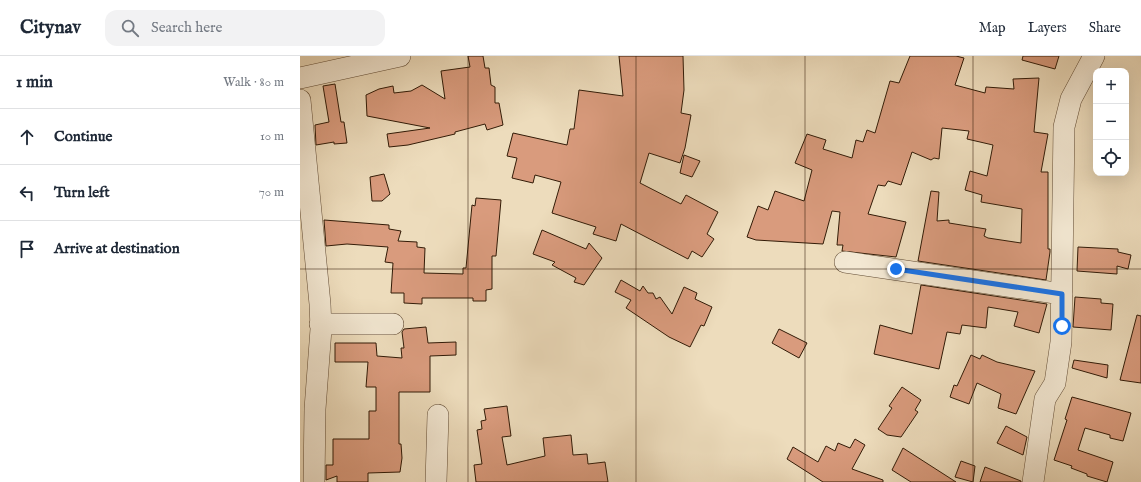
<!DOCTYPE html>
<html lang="en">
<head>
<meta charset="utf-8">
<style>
  body { margin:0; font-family:"IM FELL English",serif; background:#f2f2f3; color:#1f2937 }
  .controls { position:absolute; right:12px; top:12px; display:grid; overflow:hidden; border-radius:8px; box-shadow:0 4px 16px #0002 }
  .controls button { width:36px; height:36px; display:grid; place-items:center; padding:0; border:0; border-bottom:1px solid #e0e1e3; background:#fff; color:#1f2937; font:20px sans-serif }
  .stop { position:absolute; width:12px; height:12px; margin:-9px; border:3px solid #1a73e8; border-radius:50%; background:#fff }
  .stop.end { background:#1a73e8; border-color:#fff; box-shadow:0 1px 4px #0008 }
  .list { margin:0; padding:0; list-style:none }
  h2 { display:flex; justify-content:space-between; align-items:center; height:52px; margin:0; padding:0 16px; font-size:17px }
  h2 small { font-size:13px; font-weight:400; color:#747a83 }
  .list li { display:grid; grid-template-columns:26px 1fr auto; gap:12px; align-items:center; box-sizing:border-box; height:56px; padding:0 16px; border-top:1px solid #e0e1e3 }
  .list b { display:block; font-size:15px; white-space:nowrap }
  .list em { font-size:13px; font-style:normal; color:#747a83 }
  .icon { flex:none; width:22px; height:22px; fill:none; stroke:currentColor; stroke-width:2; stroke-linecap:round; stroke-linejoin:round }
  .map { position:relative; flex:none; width:841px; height:426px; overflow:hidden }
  header { display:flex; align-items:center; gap:24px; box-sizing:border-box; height:56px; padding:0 20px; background:#fff; border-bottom:1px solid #e0e1e3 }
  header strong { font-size:19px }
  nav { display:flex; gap:22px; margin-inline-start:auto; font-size:14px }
  .search { width:280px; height:36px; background:#f2f2f3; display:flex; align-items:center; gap:10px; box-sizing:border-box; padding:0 14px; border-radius:12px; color:#747a83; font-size:15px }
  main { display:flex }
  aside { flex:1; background:#fff }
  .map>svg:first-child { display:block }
  .building { fill:#d99b7d; stroke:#321b07 }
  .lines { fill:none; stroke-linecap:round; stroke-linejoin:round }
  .minor-casing { stroke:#614b34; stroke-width:22 }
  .minor { stroke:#f3e8d3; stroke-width:21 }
  .route { stroke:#1a73e8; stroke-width:5 }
  .grid { fill:none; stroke:#321b07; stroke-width:1; stroke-opacity:0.55 }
</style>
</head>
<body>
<header>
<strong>Citynav</strong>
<div class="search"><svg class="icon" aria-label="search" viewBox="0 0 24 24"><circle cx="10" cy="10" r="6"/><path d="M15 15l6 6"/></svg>Search here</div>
<nav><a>Map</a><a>Layers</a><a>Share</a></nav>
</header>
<main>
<aside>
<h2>1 min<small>Walk · 80 m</small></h2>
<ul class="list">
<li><svg class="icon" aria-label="ahead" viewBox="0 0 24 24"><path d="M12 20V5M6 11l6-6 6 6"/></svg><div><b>Continue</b></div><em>10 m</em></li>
<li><svg class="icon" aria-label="left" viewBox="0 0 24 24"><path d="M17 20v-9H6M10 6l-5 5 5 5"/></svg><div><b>Turn left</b></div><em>70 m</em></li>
<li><svg class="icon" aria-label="arrive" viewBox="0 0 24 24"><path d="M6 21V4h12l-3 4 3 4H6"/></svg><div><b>Arrive at destination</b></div></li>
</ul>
</aside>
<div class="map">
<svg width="841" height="426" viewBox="0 0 841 426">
  <rect width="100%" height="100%" fill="#eddcbc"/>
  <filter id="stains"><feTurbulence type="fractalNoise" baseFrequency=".005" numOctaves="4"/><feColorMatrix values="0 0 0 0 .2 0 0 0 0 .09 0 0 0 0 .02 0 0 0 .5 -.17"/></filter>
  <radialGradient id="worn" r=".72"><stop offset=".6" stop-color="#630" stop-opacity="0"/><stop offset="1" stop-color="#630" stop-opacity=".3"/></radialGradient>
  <path class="building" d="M 168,0 L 183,0 L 185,12 L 189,12 L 191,29 L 195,31 L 195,47 L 199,47 L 203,69 L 187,74 L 185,68 L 155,76 L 155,78 L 108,89 L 89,91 L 87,78 L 130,72 L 67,60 L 66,39 L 79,33 L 93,30 L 94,37 L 111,35 L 122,29 L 145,43 L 141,15 L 170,11 Z
    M 319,0 L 383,0 L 384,34 L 381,57 L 391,59 L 385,92 L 380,107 L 349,97 L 340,127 L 381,148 L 386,139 L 418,156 L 407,178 L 414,183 L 402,201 L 392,195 L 388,203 L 321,168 L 316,185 L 293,178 L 296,171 L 252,157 L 261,126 L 235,119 L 233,127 L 212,122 L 217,102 L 207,100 L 213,77 L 267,89 L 270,73 L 274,73 L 279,34 L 323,40 Z
    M 610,0 L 656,0 L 664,2 L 655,29 L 685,37 L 686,31 L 714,33 L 713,23 L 739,22 L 734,76 L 748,78 L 741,116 L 748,116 L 748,193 L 750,193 L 750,196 L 746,224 L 618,205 L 631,135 L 639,136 L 637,165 L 649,164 L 649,167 L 686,173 L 684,180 L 688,182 L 721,187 L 722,153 L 681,146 L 682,139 L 665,134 L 670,115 L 687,120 L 693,89 L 667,83 L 669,75 L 642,72 L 639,103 L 634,102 L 631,104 L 612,96 L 601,129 L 588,125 L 585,130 L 578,129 L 568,158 L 606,166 L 596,201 L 542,195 L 543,189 L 537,189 L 540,156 L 532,155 L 523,188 L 456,184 L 447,181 L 458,150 L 468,154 L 475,135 L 504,145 L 512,114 L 495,107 L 507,78 L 526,84 L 523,93 L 552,102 L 556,84 L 563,86 L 567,74 L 575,77 L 590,25 L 599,27 Z
    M 723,0 L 759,0 L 755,13 L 722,4 Z
    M 35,28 L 41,66 L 44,66 L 47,87 L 34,88 L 34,86 L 16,89 L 15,69 L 29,66 L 23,30 Z
    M 384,99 L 400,105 L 392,121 L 380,117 Z
    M 84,118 L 90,138 L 82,145 L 72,145 L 70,121 Z
    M 176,142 L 201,144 L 196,200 L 192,200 L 192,233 L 186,234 L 186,245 L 173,245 L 173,242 L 122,242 L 122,248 L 104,247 L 104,237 L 91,237 L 93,207 L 85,206 L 88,191 L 47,188 L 26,190 L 24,164 L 89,169 L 89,173 L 101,175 L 98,185 L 117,186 L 117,191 L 125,192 L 124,217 L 163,218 L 163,212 L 166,212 L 172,149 L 175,150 Z
    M 242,174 L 286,193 L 289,187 L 302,202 L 284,229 L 274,226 L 276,222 L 252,209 L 255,206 L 233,198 Z
    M 778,191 L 818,193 L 818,196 L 831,199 L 828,213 L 817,210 L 817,218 L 777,215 Z
    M 321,224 L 340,235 L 343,230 L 348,237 L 353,237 L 356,243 L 360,241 L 372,258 L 384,231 L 397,237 L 395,243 L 412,251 L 404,270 L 401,269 L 390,291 L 369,281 L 326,252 L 331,244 L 315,236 Z
    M 621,229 L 747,248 L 739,277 L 714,270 L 718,256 L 688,251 L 686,272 L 662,269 L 660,278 L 647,276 L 639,313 L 574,298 L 580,269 L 612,278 Z
    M 775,241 L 801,243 L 801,247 L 813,248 L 811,274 L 773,271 Z
    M 837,259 L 841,260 L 841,327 L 820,324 Z
    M 126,271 L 128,287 L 156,286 L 156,299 L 130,300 L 130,336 L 99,336 L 99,388 L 101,388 L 102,402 L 100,416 L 68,417 L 68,426 L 37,426 L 37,420 L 26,424 L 26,409 L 33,409 L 33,383 L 69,383 L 69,355 L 76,355 L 76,331 L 66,331 L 68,306 L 35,306 L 35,287 L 76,287 L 77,300 L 102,302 L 101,292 L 104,292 L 102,276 L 104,273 Z
    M 479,273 L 507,287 L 499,302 L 472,287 Z
    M 671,299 L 680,303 L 682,299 L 697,306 L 735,315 L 716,358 L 698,352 L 701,338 L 677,327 L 669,348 L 650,341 L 654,329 L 657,330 Z
    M 774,304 L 808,309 L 807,322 L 772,312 Z
    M 602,331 L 621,344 L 615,354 L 618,356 L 601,381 L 587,379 L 578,373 L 592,352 L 589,350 Z
    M 772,341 L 831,357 L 823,385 L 810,382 L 810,379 L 785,372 L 778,394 L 813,406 L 807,426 L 787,420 L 787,418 L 771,412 L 772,410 L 754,404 L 767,364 L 765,363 Z
    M 207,350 L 211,380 L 202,381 L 207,409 L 245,400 L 243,382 L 271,379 L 273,399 L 287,398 L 288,408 L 305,406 L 308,426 L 176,426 L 174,409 L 182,408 L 177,374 L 182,373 L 181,365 L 186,364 L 184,353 Z
    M 706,370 L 727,381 L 723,399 L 697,387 Z
    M 555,383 L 565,389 L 552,413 L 583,424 L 583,426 L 523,426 L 487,403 L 493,391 L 518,406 L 526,390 L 535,395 L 538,387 L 550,392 Z
    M 603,392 L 656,426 L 611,426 L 592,414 Z
    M 661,405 L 675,410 L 673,426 L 655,421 Z
    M 685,411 L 721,425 L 721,426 L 680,426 Z"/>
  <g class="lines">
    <defs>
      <path id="minor" d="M 0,22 L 100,0
        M 0,44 L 20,248 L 21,273 L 15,353 L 14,426
        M 545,206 L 762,238
        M 20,268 L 93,268
        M 136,426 L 138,359
        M 733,426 L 745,343 L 755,327 L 761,286 L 764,71 L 771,43 L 794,0"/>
    </defs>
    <use href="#minor" class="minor-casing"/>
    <use href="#minor" class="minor"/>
  </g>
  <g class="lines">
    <path class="route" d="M 596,213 L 762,238 L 762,270"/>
  </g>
  <path class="grid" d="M 168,0 L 168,426M 336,0 L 336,426M 505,0 L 505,426M 673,0 L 673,426M 0,213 L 841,213"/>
  <rect width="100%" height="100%" filter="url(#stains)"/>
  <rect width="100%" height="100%" fill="url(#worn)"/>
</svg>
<div class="controls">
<button>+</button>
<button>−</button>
<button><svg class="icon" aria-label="locate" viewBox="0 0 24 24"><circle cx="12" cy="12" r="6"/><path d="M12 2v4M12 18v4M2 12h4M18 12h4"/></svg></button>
</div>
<div class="stop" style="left:762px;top:270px"></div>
<div class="stop end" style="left:596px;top:213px"></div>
</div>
</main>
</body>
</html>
